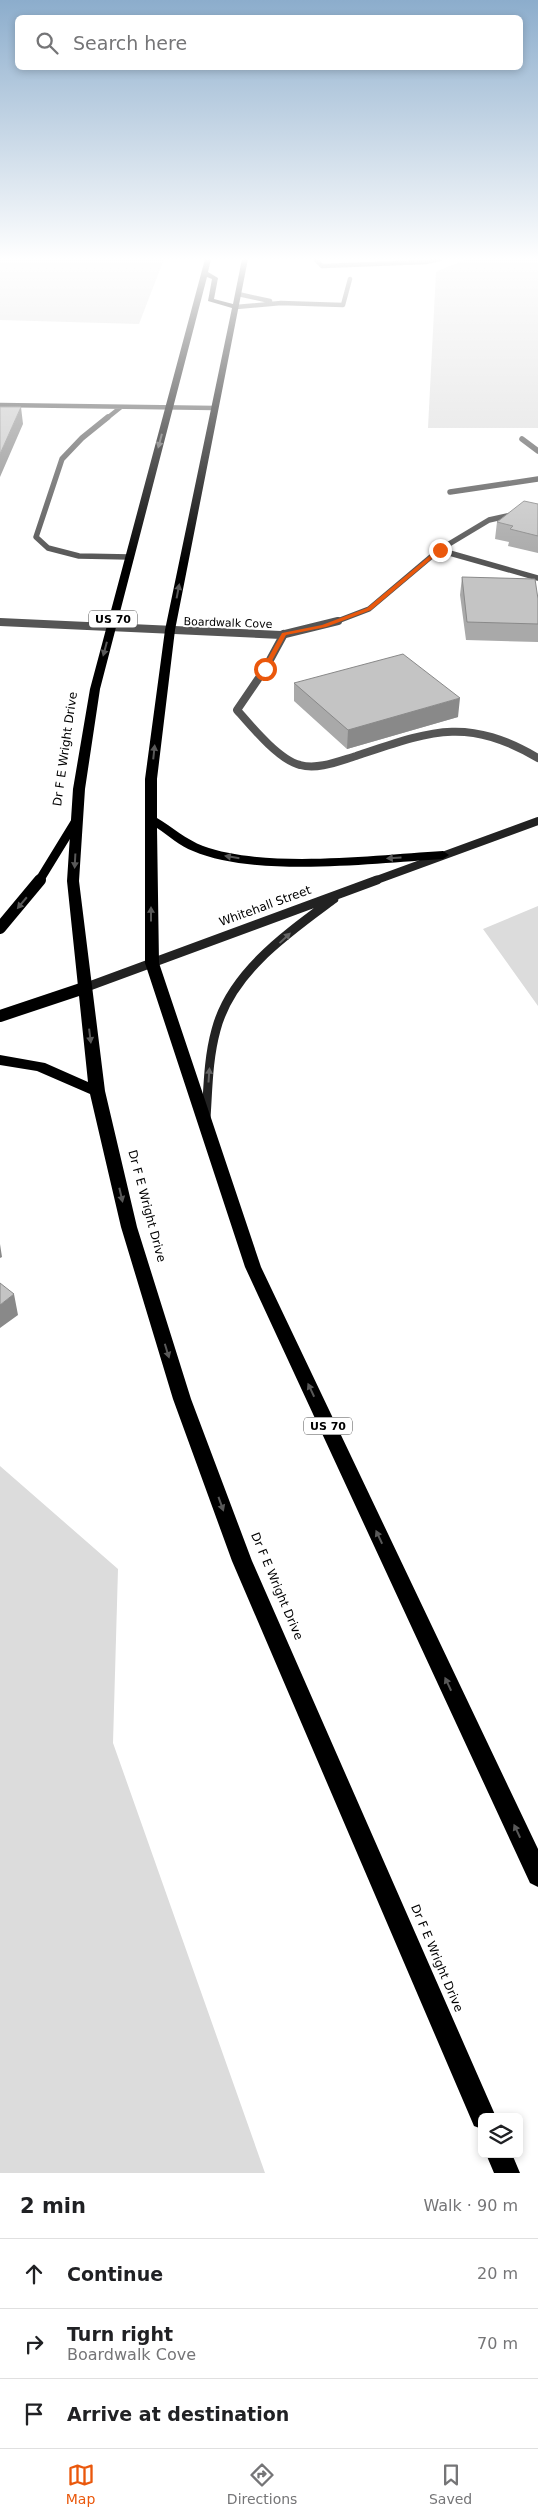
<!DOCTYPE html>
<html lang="en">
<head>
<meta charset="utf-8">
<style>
  body { margin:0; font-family:"DejaVu Sans",sans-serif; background:#f6f6f6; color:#202124 }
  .controls { position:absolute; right:15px; bottom:15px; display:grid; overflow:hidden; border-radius:8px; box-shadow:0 2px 8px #0003 }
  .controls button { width:45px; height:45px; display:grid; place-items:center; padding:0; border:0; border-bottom:1px solid #e0e0e0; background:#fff; color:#202124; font:25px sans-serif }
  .stop { position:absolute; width:15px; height:15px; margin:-11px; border:4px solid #ea580c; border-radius:50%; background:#fff }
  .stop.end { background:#ea580c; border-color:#fff; box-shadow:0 1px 5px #0008 }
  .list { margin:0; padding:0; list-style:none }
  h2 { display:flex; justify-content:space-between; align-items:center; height:65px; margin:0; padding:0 20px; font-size:21px }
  h2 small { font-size:16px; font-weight:400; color:#757577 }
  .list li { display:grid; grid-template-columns:32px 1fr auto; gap:15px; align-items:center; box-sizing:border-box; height:70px; padding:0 20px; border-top:1px solid #e0e0e0 }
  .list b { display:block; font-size:19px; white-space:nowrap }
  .list p { margin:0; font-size:16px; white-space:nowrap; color:#757577 }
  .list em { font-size:16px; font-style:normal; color:#757577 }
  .icon { flex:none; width:28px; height:28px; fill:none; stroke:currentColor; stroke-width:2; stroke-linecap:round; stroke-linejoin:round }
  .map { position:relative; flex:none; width:538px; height:2173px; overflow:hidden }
  .search { position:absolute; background:#fff; box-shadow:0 2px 8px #0003; left:15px; right:15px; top:15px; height:55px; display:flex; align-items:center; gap:12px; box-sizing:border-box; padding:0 18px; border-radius:8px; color:#757577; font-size:19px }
  .sheet { height:275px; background:#fff }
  nav { display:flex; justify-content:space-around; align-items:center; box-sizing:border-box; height:70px; border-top:1px solid #e0e0e0; background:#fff; font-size:14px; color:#757577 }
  nav a { display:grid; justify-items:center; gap:2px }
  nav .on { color:#ea580c }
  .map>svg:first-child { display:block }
  .green { fill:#dcdcdc }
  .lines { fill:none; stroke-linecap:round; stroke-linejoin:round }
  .lane-far2 { stroke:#555; stroke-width:4.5 }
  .lane-far1 { stroke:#555; stroke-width:5.5 }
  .lane { stroke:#555; stroke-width:8 }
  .street-far1 { stroke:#555; stroke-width:5.5 }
  .street { stroke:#555; stroke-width:8 }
  .secondary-far1 { stroke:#222; stroke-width:8 }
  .secondary { stroke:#222; stroke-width:9 }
  .primary-far1 { stroke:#000; stroke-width:9 }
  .primary { stroke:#000; stroke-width:12 }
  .highway { fill:#000; fill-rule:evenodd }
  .wall { fill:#a9a9a9 }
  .shaded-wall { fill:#898989 }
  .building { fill:#c4c4c4; stroke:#898989 }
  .oneway { fill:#595959 }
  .oneway2 { fill:#646464 }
  .route { fill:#ea580c }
  .labels { text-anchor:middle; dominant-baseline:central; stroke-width:4; stroke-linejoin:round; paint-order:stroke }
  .shield { fill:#fff; stroke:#4c4c4c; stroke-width:1 }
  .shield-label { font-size:11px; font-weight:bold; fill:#000 }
  .far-street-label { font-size:11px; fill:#000; stroke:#fff }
  .street-label { font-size:12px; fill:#000; stroke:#fff }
</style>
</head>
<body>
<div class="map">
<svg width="538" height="2173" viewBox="0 0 538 2173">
  <rect width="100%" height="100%" fill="#fff"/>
  <path class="green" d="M 0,259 L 164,259 L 139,324 L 0,320 Z
    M 466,259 L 538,259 L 538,428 L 428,428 L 436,272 Z
    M 538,906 L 538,1006 L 483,929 Z
    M 0,1466 L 118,1569 L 113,1743 L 265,2173 L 0,2173 Z"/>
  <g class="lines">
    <path class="lane-far2" d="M 315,259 L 322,266 L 426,262 L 440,259
      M 238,294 L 270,301
      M 236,307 L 281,303 L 343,305 L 350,279
      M 0,405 L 215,408
      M 106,419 L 121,407"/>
    <path class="lane-far1" d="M 108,417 L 82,438 L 62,459 L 36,537 L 48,548 L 79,556 L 130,557
      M 450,492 L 538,479"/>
    <path class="lane" d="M 284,634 L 265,669 L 237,710 C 251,726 279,760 300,765 C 318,770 339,761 356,756 C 431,731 466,716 538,758"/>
    <path class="street-far1" d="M 522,439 L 538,451
      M 439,550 L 538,578
      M 335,622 L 369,609 L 439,550 L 489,520 L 538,509"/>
    <path class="street" d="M 0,622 L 281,635 L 338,621"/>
    <path class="secondary-far1" d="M 374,881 L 538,821"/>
    <path class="secondary" d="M 84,988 L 377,880
      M 206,1118 C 208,1089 208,1059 216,1030 C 231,972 288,933 334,899"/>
    <path class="primary-far1" d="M 39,881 L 77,819"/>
    <path class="primary" d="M 0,928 L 40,880
      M 0,1016 L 84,988"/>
    <path class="highway" d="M 205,259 L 211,259 L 208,272 L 218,278 L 214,299 L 233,304 L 242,259 L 248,259 L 175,630 L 157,779 L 157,818 C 172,827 187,840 203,846 C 266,869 375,855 443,851 L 449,855 L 443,859 C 374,863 256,878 193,851 C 180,846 169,836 157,828 L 159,963 L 261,1267 L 538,1849 L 538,1887 L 530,1883 L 245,1267 L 145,963 L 145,779 L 165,630 L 232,308 L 208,301 L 212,279 L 207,277 L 100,689 L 85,789 L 79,881 L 105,1091 L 137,1227 L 191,1399 L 252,1561 L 496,2117 L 482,2117 L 482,2129 L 474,2126 L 232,1561 L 173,1399 L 121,1227 L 90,1094 L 37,1071 L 0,1065 L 0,1055 L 45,1063 L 88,1082 L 67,881 L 73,789 L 90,689 Z
      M 486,2154 L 512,2154 L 520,2173 L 494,2173 Z"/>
  </g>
  <path class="wall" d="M 538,504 L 538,553 L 508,546 L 509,542 L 495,539 L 497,522 Z
    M 462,577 L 538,599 L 538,642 L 466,640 L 460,595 Z
    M 294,683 L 458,717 L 347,749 L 294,701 Z"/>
  <path class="shaded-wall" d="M 21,407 L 23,424 L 0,477 L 0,454 Z
    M 460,698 L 458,717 L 347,749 L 348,730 Z
    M 0,1244 L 2,1257 L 0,1258 Z
    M 14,1294 L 18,1315 L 0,1328 L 0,1305 Z"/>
  <path class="building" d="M 0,407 L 21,407 L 0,454 Z
    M 524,501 L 538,504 L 538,536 L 510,529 L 513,526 L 497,522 Z
    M 462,577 L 535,579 L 538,599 L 538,624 L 467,622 Z
    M 403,654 L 460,698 L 348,730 L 294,683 Z
    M 0,1283 L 14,1294 L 0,1305 Z"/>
  <defs><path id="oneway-solid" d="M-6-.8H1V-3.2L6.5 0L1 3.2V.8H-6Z" transform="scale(1.25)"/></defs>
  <g class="oneway">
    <use href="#oneway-solid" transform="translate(160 441) rotate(105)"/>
    <use href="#oneway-solid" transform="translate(178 591) rotate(-79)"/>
    <use href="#oneway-solid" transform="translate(105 649) rotate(105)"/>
    <use href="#oneway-solid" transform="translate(154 752) rotate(-84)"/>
    <use href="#oneway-solid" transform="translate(232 857) rotate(-171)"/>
    <use href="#oneway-solid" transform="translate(394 858) rotate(177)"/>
    <use href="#oneway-solid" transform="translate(75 861) rotate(93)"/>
    <use href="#oneway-solid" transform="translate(22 903) rotate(130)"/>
    <use href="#oneway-solid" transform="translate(151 914) rotate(-90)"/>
    <use href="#oneway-solid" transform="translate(90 1036) rotate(83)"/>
    <use href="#oneway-solid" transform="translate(121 1195) rotate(77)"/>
    <use href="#oneway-solid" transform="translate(167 1351) rotate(73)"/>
    <use href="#oneway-solid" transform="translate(311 1390) rotate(-115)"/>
    <use href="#oneway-solid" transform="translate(221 1504) rotate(70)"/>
    <use href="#oneway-solid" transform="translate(379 1537) rotate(-115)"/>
    <use href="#oneway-solid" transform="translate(448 1684) rotate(-115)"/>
    <use href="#oneway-solid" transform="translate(517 1831) rotate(-115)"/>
  </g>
  <g class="oneway2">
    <use href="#oneway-solid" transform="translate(285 938) rotate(-43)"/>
    <use href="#oneway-solid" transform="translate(209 1075) rotate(-86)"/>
  </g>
  <linearGradient id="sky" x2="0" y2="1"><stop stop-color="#8cadcc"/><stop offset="0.46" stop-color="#fff"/><stop offset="1" stop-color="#fff" stop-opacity="0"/></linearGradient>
  <rect width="538" height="563" fill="url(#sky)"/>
  <path class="route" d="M 438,549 L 442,550 L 371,610 L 326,627 L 286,635 L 267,670 L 262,669 L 282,633 L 322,625 L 367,608 Z"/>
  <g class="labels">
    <g class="shield">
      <rect x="89" y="610.5" width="48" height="17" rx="4"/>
      <rect x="304" y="1417.5" width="48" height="17" rx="4"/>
    </g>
    <g class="shield-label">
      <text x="113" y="619">US 70</text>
      <text x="328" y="1426">US 70</text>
    </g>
    <g class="far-street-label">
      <text transform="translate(228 623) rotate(2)">Boardwalk Cove</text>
    </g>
    <g class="street-label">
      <text transform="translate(65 749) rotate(-82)">Dr F E Wright Drive</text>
      <text transform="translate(265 906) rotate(-20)">Whitehall Street</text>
      <text transform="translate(147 1206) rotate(75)">Dr F E Wright Drive</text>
      <text transform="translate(277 1586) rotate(67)">Dr F E Wright Drive</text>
      <text transform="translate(437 1958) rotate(67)">Dr F E Wright Drive</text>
    </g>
  </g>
</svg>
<div class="controls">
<button><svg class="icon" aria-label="layers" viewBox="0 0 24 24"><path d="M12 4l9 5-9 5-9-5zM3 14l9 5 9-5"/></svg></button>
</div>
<div class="stop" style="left:265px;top:669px"></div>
<div class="stop end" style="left:440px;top:550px"></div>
<div class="search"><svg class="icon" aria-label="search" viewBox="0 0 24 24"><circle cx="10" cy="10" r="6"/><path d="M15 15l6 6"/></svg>Search here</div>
</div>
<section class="sheet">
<h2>2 min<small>Walk · 90 m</small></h2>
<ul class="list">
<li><svg class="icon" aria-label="ahead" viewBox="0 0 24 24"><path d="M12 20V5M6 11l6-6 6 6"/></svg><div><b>Continue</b></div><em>20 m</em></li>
<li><svg class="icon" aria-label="right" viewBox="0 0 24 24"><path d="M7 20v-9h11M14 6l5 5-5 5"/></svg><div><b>Turn right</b><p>Boardwalk Cove</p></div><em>70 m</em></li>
<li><svg class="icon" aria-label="arrive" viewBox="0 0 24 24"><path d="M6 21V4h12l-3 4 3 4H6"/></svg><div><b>Arrive at destination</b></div></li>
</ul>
</section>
<nav>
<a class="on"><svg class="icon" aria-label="map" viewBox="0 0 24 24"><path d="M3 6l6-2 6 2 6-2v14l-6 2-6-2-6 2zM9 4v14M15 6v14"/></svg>Map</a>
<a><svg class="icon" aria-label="directions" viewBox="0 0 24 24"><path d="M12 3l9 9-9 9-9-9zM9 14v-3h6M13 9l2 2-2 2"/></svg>Directions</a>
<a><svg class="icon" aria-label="saved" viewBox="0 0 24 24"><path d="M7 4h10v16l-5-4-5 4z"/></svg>Saved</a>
</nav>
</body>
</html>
